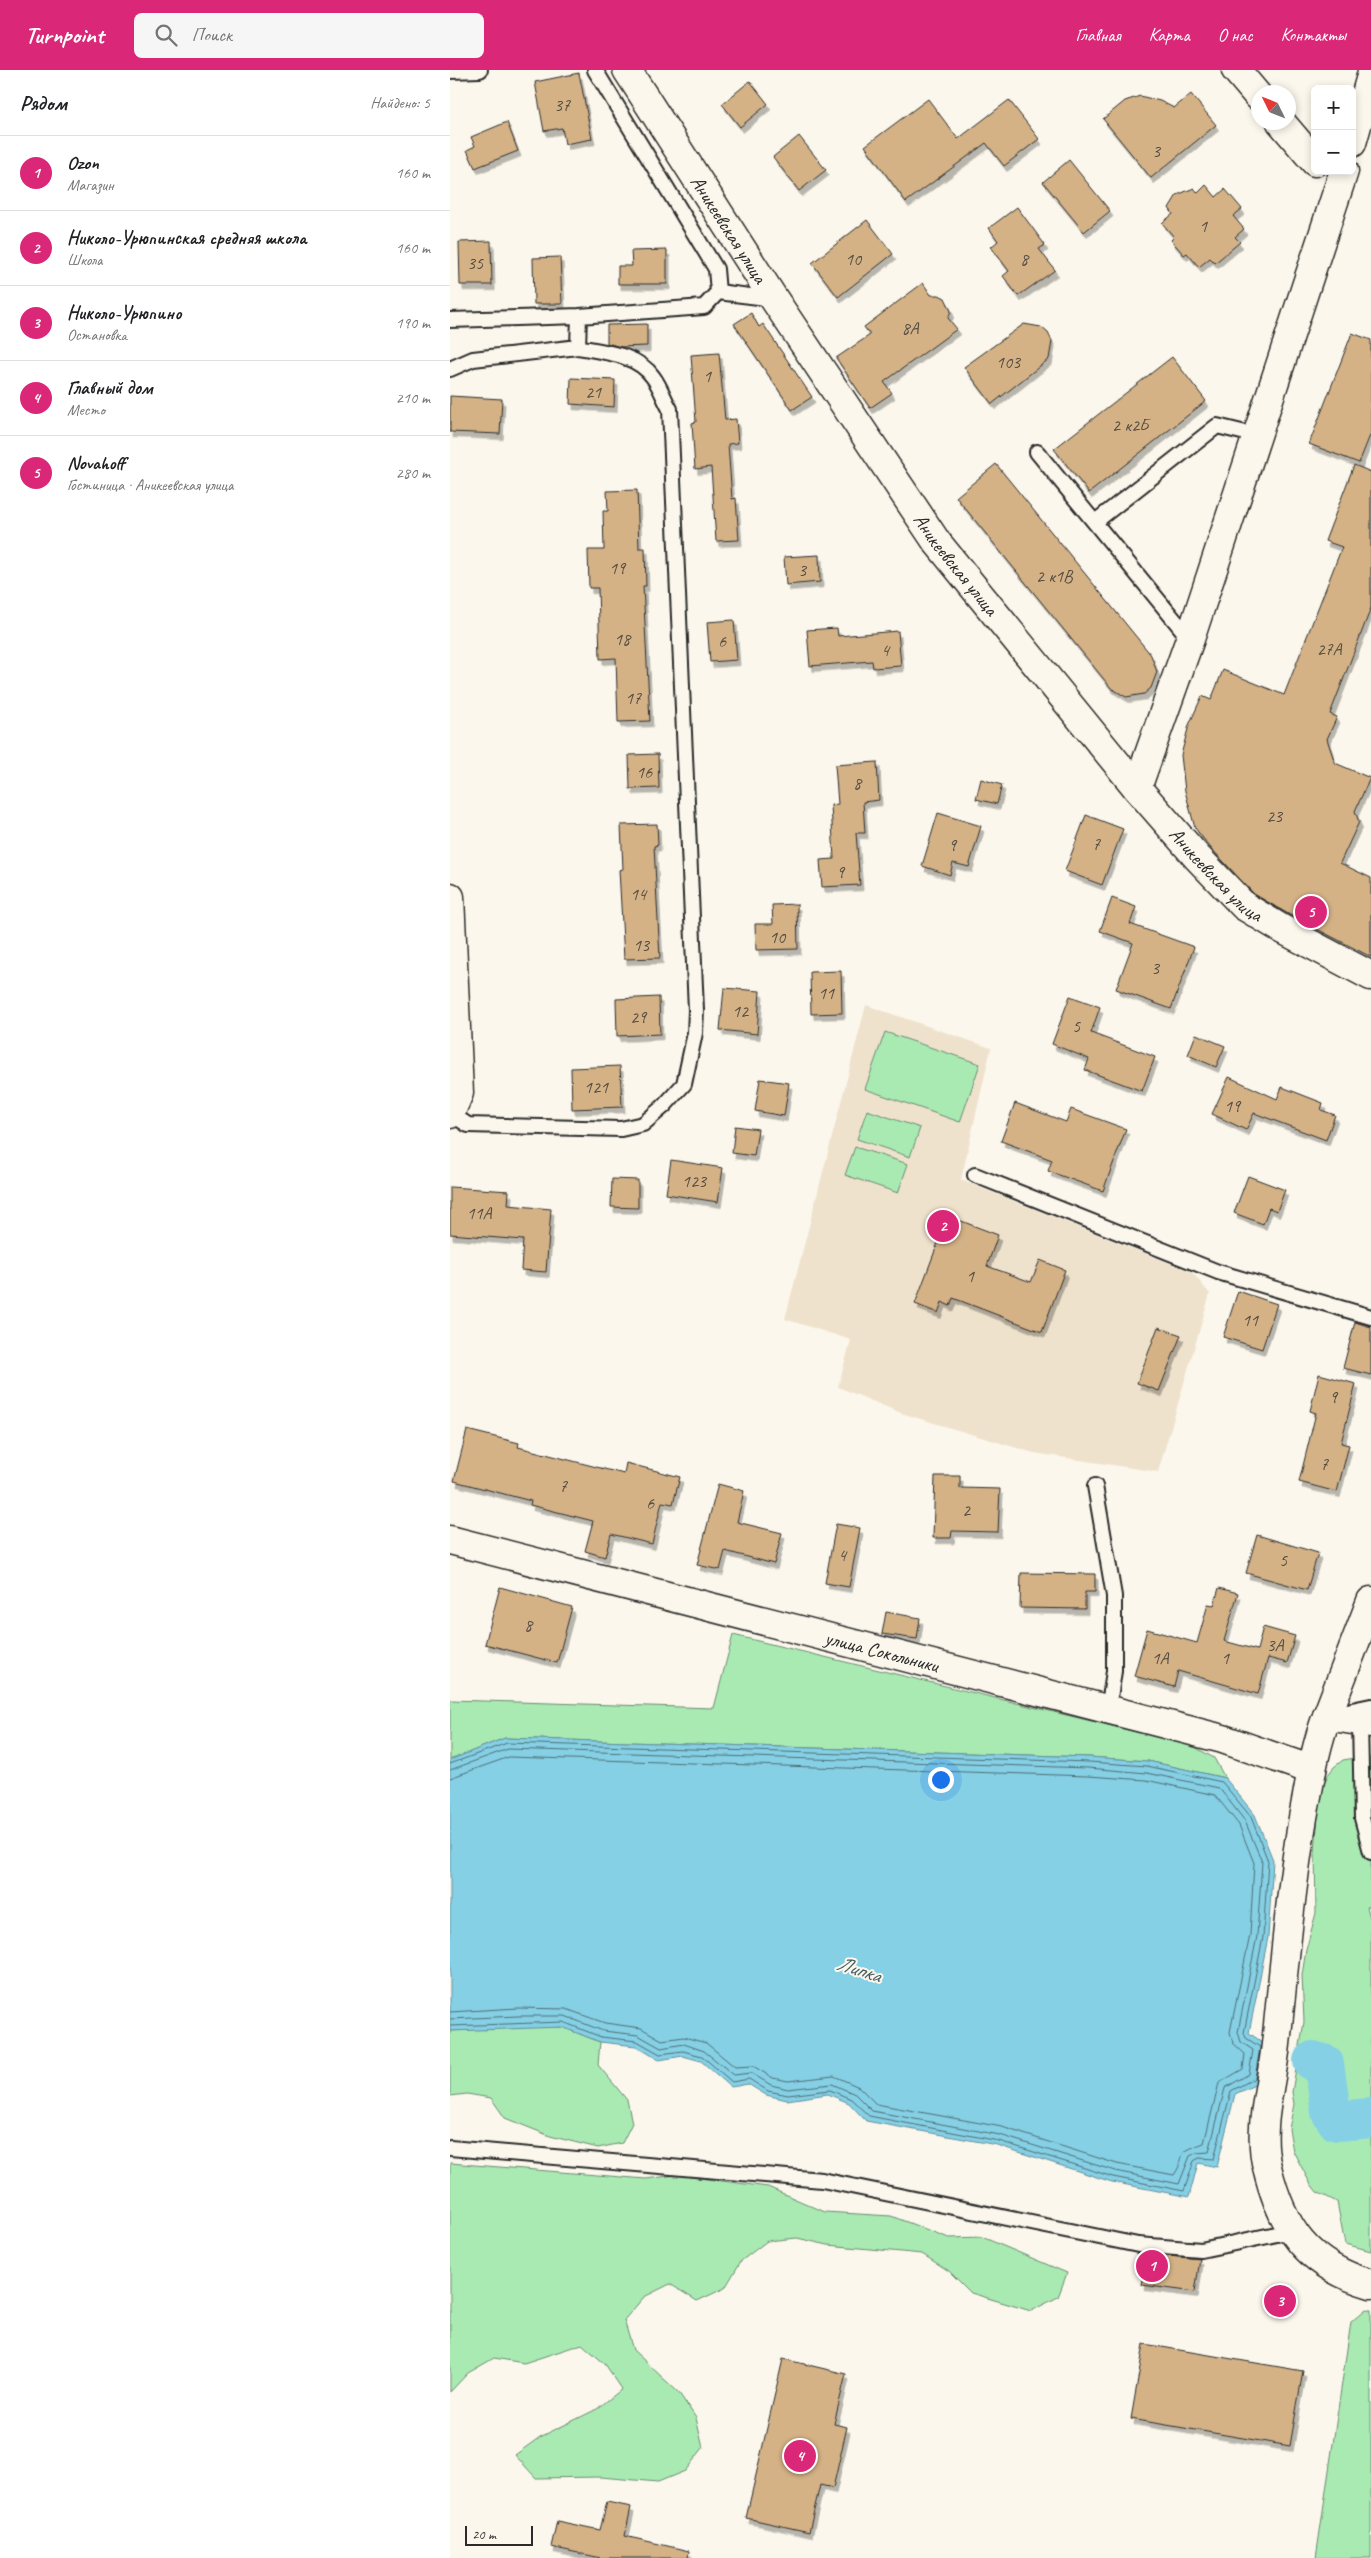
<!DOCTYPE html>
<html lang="ru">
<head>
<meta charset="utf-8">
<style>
  body { margin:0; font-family:Caveat,sans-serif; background:#f6f6f6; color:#202124 }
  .controls { position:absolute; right:15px; top:15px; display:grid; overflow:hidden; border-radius:8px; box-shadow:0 2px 8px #0003 }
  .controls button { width:45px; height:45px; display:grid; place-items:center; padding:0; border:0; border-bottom:1px solid #e0e0e0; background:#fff; color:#202124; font:25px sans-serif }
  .compass { position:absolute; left:801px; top:15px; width:45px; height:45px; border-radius:50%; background:#fff; box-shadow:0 2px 8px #0003; rotate:313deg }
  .scale { position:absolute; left:15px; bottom:12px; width:68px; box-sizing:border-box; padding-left:5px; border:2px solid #2b2b2b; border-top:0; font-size:14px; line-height:18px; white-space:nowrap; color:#2b2b2b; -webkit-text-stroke:4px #fbf7ec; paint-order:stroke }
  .you { position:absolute; left:490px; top:1709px; width:18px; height:18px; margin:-12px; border:4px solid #fff; border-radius:50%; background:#1a73e8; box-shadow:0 0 0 8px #1a73e833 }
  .badge { display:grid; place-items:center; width:32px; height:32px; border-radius:50%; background:#db2777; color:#fff; font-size:16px; font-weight:700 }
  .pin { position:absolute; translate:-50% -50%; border:2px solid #fff; box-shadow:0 1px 5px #0006 }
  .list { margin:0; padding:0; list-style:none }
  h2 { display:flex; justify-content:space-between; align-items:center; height:65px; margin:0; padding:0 20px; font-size:21px }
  h2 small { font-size:16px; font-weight:400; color:#757577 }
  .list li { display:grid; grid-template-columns:32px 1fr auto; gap:15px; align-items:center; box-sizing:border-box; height:75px; padding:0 20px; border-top:1px solid #e0e0e0 }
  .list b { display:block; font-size:19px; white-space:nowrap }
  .list p { margin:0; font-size:16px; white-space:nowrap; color:#757577 }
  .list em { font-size:16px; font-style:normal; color:#757577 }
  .icon { flex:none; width:28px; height:28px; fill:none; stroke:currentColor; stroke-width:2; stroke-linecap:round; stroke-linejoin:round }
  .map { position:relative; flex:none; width:921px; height:2488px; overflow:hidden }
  header { display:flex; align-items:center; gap:30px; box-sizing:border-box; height:70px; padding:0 25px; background:#db2777; color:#fff }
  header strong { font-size:24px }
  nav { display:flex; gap:28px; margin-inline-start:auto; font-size:18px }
  .search { width:350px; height:45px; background:#f6f6f6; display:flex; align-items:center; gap:12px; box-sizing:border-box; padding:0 18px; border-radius:8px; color:#757577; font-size:19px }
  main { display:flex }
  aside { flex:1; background:#fff }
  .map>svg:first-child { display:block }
  .built { fill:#efe2cd }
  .green { fill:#a9eab3; stroke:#6a8a6f }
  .water { fill:#85d0e5; stroke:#618e9b }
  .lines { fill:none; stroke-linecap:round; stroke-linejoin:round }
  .shore { stroke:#4f6d75; stroke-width:1 }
  .river { stroke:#85d0e5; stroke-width:40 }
  .building { fill:#d4b286; stroke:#2b2b2b; filter:url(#shadow) }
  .lane-casing { stroke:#2b2b2b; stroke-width:18 }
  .street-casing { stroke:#2b2b2b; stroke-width:31 }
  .secondary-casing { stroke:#2b2b2b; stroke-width:31 }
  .lane { stroke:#fbf7ec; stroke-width:14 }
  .street { stroke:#fbf7ec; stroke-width:28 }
  .secondary { stroke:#fbf7ec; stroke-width:28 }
  .labels { text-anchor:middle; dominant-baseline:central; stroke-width:4; stroke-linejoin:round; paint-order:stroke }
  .number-label { font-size:18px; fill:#554d42 }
  .street-label { font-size:20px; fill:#2b2b2b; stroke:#fbf7ec }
  .water-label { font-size:21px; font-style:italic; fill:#465d63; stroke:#fbf7ec }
</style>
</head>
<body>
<header>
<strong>Turnpoint</strong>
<div class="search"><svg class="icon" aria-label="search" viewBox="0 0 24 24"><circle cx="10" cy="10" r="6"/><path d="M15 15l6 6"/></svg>Поиск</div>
<nav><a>Главная</a><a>Карта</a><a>О нас</a><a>Контакты</a></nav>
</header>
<main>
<aside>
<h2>Рядом<small>Найдено: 5</small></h2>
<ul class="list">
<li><span class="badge">1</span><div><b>Ozon</b><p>Магазин</p></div><em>160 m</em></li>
<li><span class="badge">2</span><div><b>Николо-Урюпинская средняя школа</b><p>Школа</p></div><em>160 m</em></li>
<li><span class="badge">3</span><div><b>Николо-Урюпино</b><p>Остановка</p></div><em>190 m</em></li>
<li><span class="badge">4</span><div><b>Главный дом</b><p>Место</p></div><em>210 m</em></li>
<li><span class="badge">5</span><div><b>Novahoff</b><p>Гостиница · Аникеевская улица</p></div><em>280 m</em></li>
</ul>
</aside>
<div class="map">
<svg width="921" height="2488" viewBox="0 0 921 2488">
  <defs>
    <filter id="shadow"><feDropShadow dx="3" dy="5.5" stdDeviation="0" flood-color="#0004"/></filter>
  </defs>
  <rect width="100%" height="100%" fill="#fbf7ec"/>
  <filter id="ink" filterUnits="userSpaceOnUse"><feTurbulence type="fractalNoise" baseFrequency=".02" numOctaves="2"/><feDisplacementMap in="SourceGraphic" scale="10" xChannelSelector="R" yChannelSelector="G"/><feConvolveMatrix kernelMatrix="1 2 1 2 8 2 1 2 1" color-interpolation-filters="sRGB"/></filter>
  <g filter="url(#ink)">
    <path class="built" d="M 416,935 L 541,978 L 511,1110 L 742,1202 L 760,1224 L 708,1402 L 584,1383 L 451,1343 L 388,1317 L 401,1270 L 335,1249 Z"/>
    <path class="green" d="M 435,962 L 530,994 L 510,1052 L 415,1019 Z
      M 417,1040 L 470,1058 L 460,1087 L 407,1069 Z
      M 405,1077 L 458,1094 L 448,1123 L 395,1105 Z
      M 283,1565 L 741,1675 L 764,1688 L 775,1708 L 698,1691 L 639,1687 L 55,1668 L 0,1690 L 0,1630 L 264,1638 Z
      M 905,1688 L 921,1688 L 921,1836 L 917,1837 L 921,1851 L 921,2181 L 895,2174 L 887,2132 L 867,2122 L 860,2113 L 843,2081 L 839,2059 L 844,2034 L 842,2022 L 854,1952 L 852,1905 L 856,1880 L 866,1843 L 865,1782 L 869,1730 L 877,1706 L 884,1697 L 893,1690 Z
      M 69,1957 L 112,1957 L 150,1972 L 148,1995 L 177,2030 L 182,2053 L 172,2073 L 148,2078 L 100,2066 L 55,2048 L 41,2028 L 17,2024 L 0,2026 L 0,1961 Z
      M 0,2093 L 196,2109 L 226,2105 L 318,2117 L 375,2142 L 441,2146 L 499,2168 L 532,2167 L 617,2203 L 608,2227 L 581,2241 L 521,2223 L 499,2201 L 472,2184 L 378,2175 L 347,2168 L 317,2171 L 291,2191 L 275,2218 L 247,2231 L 220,2214 L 194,2227 L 174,2250 L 183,2280 L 229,2323 L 246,2348 L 253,2378 L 235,2401 L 208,2412 L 150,2407 L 86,2408 L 65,2385 L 90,2367 L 147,2339 L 172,2319 L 155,2294 L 132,2274 L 74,2293 L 44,2288 L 18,2303 L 0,2322 Z
      M 916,2239 L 921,2240 L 921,2488 L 866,2488 L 901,2252 Z"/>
    <path class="water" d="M 55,1668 L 639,1687 L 698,1691 L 775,1708 L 805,1745 L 823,1790 L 818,1867 L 799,1963 L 815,1974 L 809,2013 L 785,2024 L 767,2097 L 748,2093 L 739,2127 L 662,2112 L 547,2075 L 416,2051 L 399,2033 L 378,2024 L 337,2030 L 316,2025 L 298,2014 L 281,2017 L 251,1991 L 233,1986 L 209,1990 L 186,1976 L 150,1972 L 112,1957 L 0,1961 L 0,1690 Z"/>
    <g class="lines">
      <path class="shore" d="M 0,1694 L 57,1673 L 639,1692 L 697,1696 L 772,1712 L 801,1747 L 818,1791 L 813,1867 L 794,1963 L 796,1968 L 810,1977 L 805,2008 L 781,2021 L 764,2089 L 749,2088 L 744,2091 L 734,2121 L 663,2107 L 549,2071 L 419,2046 L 401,2029 L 380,2020 L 338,2025 L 318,2021 L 299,2009 L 282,2012 L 252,1986 L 233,1981 L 210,1984 L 187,1971 L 151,1967 L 113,1952 L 0,1956
        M 0,1700 L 58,1679 L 638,1698 L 697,1703 L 769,1718 L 795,1751 L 812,1792 L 807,1866 L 788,1962 L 791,1972 L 803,1980 L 799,2004 L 775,2018 L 759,2082 L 746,2083 L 740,2086 L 729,2114 L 665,2101 L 550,2065 L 422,2041 L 405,2024 L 382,2014 L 338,2019 L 321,2015 L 301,2003 L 284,2005 L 254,1981 L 234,1974 L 211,1978 L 188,1965 L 153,1961 L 115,1946 L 68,1946 L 0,1949
        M 0,1708 L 59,1687 L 638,1706 L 696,1710 L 765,1725 L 789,1755 L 804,1793 L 800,1865 L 780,1962 L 783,1973 L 795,1984 L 793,1999 L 769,2013 L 754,2073 C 721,2085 739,2083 724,2105 L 667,2094 L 552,2057 L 426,2034 L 409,2017 L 384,2006 L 338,2011 L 323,2008 L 303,1996 L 285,1997 L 256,1973 L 234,1967 L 212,1970 L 191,1958 L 155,1953 L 116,1939 L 68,1938 L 0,1942"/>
      <path class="river" d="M 863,1991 L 874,1994 L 881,2042 L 887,2051 L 921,2048"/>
    </g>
    <path class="building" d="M 129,3 L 142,69 L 115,74 L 112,58 L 94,61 L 85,12 Z
      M 300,11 L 318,34 L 290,57 L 272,34 Z
      M 741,24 L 766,55 L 701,108 L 653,49 L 675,31 L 690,26 L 710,31 L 724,38 Z
      M 478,29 L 508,69 L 559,30 L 589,69 L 554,96 L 536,73 L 456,132 L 415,76 Z
      M 57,52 L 68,81 L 25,98 L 17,80 L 25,76 L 21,67 Z
      M 349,66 L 376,100 L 349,121 L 323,87 Z
      M 619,90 L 660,141 L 634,162 L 593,112 Z
      M 756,115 L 766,127 L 775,119 L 792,139 L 783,146 L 794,159 L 785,167 L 790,172 L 765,193 L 760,188 L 749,197 L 737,183 L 734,185 L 721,170 L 724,167 L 712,153 L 723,144 L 719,138 L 727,125 L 744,118 L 748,123 Z
      M 567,137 L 595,175 L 589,179 L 605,200 L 568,226 L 553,206 L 559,201 L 541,177 L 548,171 L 539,158 Z
      M 417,150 L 443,184 L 388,227 L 362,193 Z
      M 41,171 L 42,215 L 10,215 L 9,172 Z
      M 217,180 L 217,214 L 168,214 L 168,196 L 182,196 L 181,181 Z
      M 110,187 L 112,234 L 84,234 L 83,188 Z
      M 473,213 L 481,225 L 489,225 L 495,228 L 501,241 L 498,248 L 507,259 L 434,312 L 442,323 L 420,338 L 386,288 L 420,265 L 414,257 Z
      M 301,243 L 309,257 L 313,254 L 362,327 L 342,340 L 284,254 Z
      M 197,254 L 197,276 L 170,277 L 157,273 L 157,255 Z
      M 574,254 L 591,257 L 598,263 L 602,271 L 599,289 L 542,334 L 514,297 Z
      M 902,263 L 921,270 L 921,363 L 909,393 L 859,374 Z
      M 269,283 L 275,350 L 286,349 L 288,373 L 278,374 L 282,429 L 286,428 L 289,470 L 266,471 L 261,397 L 245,399 L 242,353 L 246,352 L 241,285 Z
      M 722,287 L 756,331 L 639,423 L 604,379 Z
      M 121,308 L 165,310 L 164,337 L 120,334 Z
      M 0,326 L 52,329 L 50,364 L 0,362 Z
      M 546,394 L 701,585 L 707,602 L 701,618 L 694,624 L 676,627 L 661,618 L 506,427 Z
      M 904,395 L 921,402 L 921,538 L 880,644 L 887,647 L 877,669 L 885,693 L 920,708 L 905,741 L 909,752 L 890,793 L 921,808 L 921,887 L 840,845 L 804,824 L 759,776 L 745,758 L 735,721 L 731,685 L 739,655 L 752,626 L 761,630 L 773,600 L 834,625 L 892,477 L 875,471 Z
      M 187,420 L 189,478 L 195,478 L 196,516 L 193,516 L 200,651 L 168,652 L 166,588 L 150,589 L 148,518 L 139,518 L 138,480 L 154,480 L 153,441 L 158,441 L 157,421 Z
      M 369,485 L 370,512 L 336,515 L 334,487 Z
      M 284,550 L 287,590 L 260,592 L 257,552 Z
      M 387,558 L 388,566 L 448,561 L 451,596 L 423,598 L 422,591 L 360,596 L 357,560 Z
      M 208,684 L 209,718 L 180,719 L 179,685 Z
      M 427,692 L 429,730 L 413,732 L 415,763 L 406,763 L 410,815 L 372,817 L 370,790 L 384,789 L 381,735 L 388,734 L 385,695 Z
      M 531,709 L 552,715 L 547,734 L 526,729 Z
      M 488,743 L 531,756 L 519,797 L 503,793 L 500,805 L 472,796 Z
      M 636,745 L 673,759 L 652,815 L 615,801 Z
      M 207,754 L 208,775 L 204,776 L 210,888 L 174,889 L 169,800 L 173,799 L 171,755 Z
      M 662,828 L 686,837 L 680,854 L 744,877 L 721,939 L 666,919 L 683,873 L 650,861 Z
      M 347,834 L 348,879 L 306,880 L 305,854 L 323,854 L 322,835 Z
      M 391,901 L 392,943 L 361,944 L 360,902 Z
      M 274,918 L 310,921 L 307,964 L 270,960 Z
      M 620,926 L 650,937 L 641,963 L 705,987 L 692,1021 L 635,1000 L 639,989 L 602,974 Z
      M 209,927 L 210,964 L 167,966 L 166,929 Z
      M 746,964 L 775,976 L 766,997 L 738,985 Z
      M 170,996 L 172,1037 L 122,1039 L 121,998 Z
      M 779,1007 L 827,1029 L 832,1017 L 873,1033 L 871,1040 L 885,1045 L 876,1070 L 804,1043 L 796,1060 L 762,1044 Z
      M 310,1009 L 339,1013 L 334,1046 L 305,1041 Z
      M 565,1033 L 616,1052 L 621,1039 L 676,1059 L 653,1121 L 598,1101 L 602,1090 L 551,1071 Z
      M 285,1056 L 308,1059 L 304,1086 L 282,1083 Z
      M 221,1090 L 273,1098 L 268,1132 L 216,1124 Z
      M 798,1106 L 835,1120 L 827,1141 L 819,1138 L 813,1154 L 784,1143 Z
      M 162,1109 L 188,1110 L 188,1138 L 161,1137 Z
      M 0,1117 L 59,1121 L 58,1135 L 101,1139 L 96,1202 L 71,1200 L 73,1170 L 0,1164 Z
      M 498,1146 L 548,1165 L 537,1196 L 581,1212 L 590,1190 L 615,1200 L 592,1262 L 503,1228 L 500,1236 L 492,1232 L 488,1243 L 465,1234 Z
      M 788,1221 L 827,1234 L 812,1279 L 773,1267 Z
      M 905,1252 L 921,1257 L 921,1305 L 893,1298 Z
      M 708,1257 L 731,1265 L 709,1321 L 687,1313 Z
      M 869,1304 L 906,1314 L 891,1373 L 899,1375 L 887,1422 L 849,1412 L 866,1343 L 860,1341 Z
      M 17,1360 L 69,1373 L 68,1377 L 174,1404 L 176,1393 L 230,1407 L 223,1434 L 212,1432 L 202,1474 L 161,1464 L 155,1487 L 135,1481 L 143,1451 L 80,1435 L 81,1431 L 4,1411 Z
      M 485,1406 L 510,1406 L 510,1418 L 550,1419 L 548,1462 L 502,1461 L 501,1468 L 483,1468 Z
      M 268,1414 L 294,1421 L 287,1452 L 332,1463 L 324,1494 L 275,1481 L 270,1500 L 247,1495 Z
      M 386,1454 L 410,1458 L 399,1517 L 375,1513 Z
      M 807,1465 L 868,1483 L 857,1520 L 796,1503 Z
      M 571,1503 L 645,1504 L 645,1522 L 635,1522 L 635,1539 L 570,1538 Z
      M 50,1517 L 122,1537 L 107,1593 L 35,1574 Z
      M 769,1518 L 788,1523 L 774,1571 L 807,1580 L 813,1557 L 845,1566 L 837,1593 L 818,1588 L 808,1624 L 728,1601 L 724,1617 L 684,1606 L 697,1559 L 747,1573 L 758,1534 L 764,1535 Z
      M 436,1542 L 470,1548 L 467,1569 L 432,1564 Z
      M 697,2184 L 750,2189 L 745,2222 L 692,2215 Z
      M 694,2274 L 853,2301 L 840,2376 L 681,2349 Z
      M 333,2289 L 396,2304 L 384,2354 L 397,2357 L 383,2418 L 370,2415 L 359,2462 L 296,2448 Z
      M 157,2432 L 181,2437 L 175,2466 L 239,2481 L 238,2488 L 151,2488 L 101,2477 L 107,2451 L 150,2460 Z"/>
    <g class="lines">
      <defs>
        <path id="lane" d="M 145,0 L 266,199 L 268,222 L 324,229
          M 0,1 L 30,0
          M 0,250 L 129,246 L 254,237 L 268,222
          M 0,299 L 23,289 L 128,277
          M 587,382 L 740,569
          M 645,452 L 767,356 L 808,366
          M 0,1043 L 18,1055 L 171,1059 L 193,1054 L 214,1036 L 234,1014 L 245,963 L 246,940 L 220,339 C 214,329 210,316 203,307 C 187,284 154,282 128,277 L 129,246
          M 525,1105 L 768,1202 L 921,1247
          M 645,1416 L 664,1526 L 664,1601 L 658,1641
          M 897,1641 L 921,1636
          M 910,1652 L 912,1748 L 921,1782
          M 0,2078 L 372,2110 L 688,2175 L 751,2180 L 841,2161"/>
        <g id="street">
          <path id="s1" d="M 177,0 L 324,229 L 486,471 L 687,718 L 747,787 L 794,836 L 832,859 L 921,906"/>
          <path d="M 786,0 L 808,26"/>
          <path d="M 831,52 L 865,92"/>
          <path d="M 902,73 L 921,6"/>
          <path d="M 687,718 L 740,569 L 894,101"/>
          <path d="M 0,827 L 9,1023 L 0,1044"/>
          <path id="s2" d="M 0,1470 L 773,1669 L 862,1700"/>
          <path d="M 921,1531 L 877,1646 L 921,1653"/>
        </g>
        <path id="secondary" d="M 877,1646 C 867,1672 862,1699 857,1726 C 841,1808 835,1891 826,1974 C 822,2014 807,2057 817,2097 C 832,2159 858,2196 921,2214"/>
      </defs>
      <use href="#lane" class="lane-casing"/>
      <use href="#street" class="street-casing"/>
      <use href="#secondary" class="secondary-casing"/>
      <use href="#lane" class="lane"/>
      <use href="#street" class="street"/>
      <use href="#secondary" class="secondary"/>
    </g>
  </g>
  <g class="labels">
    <g class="number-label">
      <text x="112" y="35">37</text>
      <text x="706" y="81">3</text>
      <text x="753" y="156">1</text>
      <text x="403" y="189">10</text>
      <text x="574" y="189">8</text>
      <text x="25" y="193">35</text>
      <text x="460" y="258">8А</text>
      <text x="558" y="292">103</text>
      <text x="257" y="306">1</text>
      <text x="143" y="322">21</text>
      <text x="680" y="355">2 к2Б</text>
      <text x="167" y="498">19</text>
      <text x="352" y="500">3</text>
      <text x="604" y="506">2 к1В</text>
      <text x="172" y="569">18</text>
      <text x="272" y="571">6</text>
      <text x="879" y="579">27А</text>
      <text x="435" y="580">4</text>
      <text x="183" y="628">17</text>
      <text x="194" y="702">16</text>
      <text x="407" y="713">8</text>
      <text x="824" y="746">23</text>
      <text x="646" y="774">7</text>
      <text x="502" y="775">9</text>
      <text x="390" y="802">9</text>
      <text x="188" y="824">14</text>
      <text x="327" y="867">10</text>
      <text x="191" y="875">13</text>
      <text x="705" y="898">3</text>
      <text x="376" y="923">11</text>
      <text x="290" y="941">12</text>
      <text x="188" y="947">29</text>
      <text x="626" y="956">5</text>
      <text x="146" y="1017">121</text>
      <text x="782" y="1036">19</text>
      <text x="244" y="1111">123</text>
      <text x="29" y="1143">11А</text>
      <text x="520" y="1206">1</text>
      <text x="800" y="1250">11</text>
      <text x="883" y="1327">9</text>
      <text x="874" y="1394">7</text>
      <text x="113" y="1416">7</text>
      <text x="200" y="1433">6</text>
      <text x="516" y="1440">2</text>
      <text x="392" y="1485">4</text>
      <text x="833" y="1490">5</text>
      <text x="78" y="1555">8</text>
      <text x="825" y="1575">3А</text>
      <text x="710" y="1588">1А</text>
      <text x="775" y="1588">1</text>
    </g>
    <g class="street-label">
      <text stroke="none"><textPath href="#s1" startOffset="189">Аникеевская улица</textPath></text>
      <text stroke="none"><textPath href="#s1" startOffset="594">Аникеевская улица</textPath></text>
      <text stroke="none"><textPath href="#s1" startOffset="999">Аникеевская улица</textPath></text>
      <text stroke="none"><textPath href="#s2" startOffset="446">улица Сокольники</textPath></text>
    </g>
    <g class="water-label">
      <text transform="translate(409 1899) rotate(18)">Липка</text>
    </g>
  </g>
</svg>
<div class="controls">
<button>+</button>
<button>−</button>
</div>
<svg class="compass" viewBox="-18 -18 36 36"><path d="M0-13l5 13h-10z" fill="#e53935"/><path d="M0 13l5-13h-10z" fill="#757577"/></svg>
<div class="scale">20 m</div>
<div class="you"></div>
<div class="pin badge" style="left:702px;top:2196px">1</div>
<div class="pin badge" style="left:493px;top:1156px">2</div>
<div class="pin badge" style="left:830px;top:2231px">3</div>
<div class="pin badge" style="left:350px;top:2386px">4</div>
<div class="pin badge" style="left:861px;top:842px">5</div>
</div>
</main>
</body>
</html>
